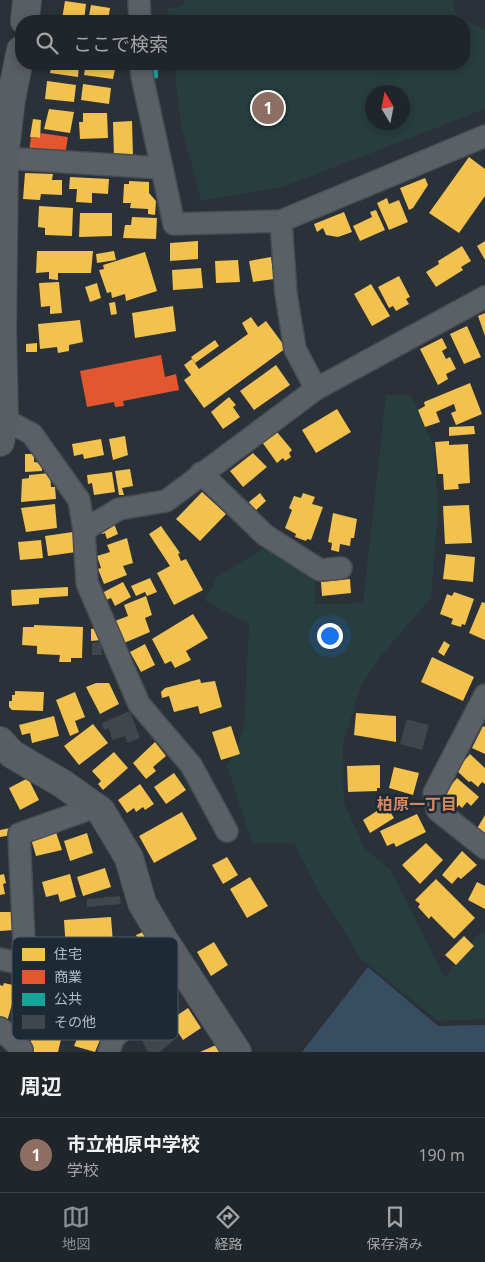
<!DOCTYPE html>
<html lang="ja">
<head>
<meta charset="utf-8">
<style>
  body { margin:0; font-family:"Noto Sans","Noto Sans JP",sans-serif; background:#282d32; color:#f1f3f6 }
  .compass { position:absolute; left:365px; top:85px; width:45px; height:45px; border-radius:50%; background:#20252a; box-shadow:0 2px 8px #0003; rotate:350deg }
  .you { position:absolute; left:329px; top:635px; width:18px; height:18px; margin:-12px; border:4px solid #fff; border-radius:50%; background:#1a73e8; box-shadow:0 0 0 8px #1a73e833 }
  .badge { display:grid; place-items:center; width:32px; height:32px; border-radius:50%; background:#8c9099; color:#fff; font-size:16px; font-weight:700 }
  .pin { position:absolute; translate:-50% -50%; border:2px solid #fff; box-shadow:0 1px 5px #0006 }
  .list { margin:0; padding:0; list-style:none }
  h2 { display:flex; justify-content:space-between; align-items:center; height:65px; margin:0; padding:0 20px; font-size:21px }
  h2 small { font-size:16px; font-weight:400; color:#a2a5a8 }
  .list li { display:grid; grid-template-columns:32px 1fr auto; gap:15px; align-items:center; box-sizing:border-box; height:75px; padding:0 20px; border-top:1px solid #3d4247 }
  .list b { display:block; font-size:19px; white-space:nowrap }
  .list p { margin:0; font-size:16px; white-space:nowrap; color:#a2a5a8 }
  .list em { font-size:16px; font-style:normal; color:#a2a5a8 }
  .icon { flex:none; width:28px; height:28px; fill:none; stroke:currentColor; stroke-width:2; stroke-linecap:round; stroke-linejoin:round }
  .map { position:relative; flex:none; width:485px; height:1052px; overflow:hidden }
  .search { position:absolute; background:#20252a; box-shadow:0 2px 8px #0003; left:15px; right:15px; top:15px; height:55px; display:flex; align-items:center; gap:12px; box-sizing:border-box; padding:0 18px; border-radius:20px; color:#a2a5a8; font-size:19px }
  .sheet { height:140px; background:#20252a }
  nav { display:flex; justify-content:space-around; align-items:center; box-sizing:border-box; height:70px; border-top:1px solid #3d4247; background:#20252a; font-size:14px; color:#a2a5a8 }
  nav a { display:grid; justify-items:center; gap:2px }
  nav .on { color:#8c9099 }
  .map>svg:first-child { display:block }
  .green { fill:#273d3e; fill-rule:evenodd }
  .water { fill:#374d62 }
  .homes { fill:#f2c14e }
  .shops { fill:#e4572e }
  .public { fill:#17a398 }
  .building { fill:#3f464c }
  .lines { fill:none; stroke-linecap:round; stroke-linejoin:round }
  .street-casing { stroke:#484d53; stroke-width:24 }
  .secondary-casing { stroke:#484d53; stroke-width:30 }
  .street { stroke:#5a6066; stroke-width:21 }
  .secondary { stroke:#595e64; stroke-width:28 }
  .labels { text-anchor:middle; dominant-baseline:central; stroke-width:5; stroke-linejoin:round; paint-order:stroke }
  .neighbourhood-label { font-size:16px; font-weight:bold; fill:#d68862; stroke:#1d2933 }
  .key { fill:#1d2933; stroke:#4a5660; stroke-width:1 }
  .key-label { font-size:14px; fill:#b4bec9 }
</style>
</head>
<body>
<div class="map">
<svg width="485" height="1052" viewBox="0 0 485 1052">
  <rect width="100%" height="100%" fill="#2a3138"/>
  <path class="green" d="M 185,0 L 452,0 L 456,14 L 485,30 L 485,109 L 283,187 L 201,201 L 181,124 L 174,64 L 464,64 L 464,21 L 169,21 L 167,9 L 181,6 ZM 372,92 L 402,92 L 402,122 L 372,122 Z
    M 386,395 L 411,395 L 434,447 L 438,512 L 431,598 L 381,656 L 360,688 L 343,744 L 344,803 L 365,849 L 391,870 L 445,978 L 477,935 L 485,932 L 485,1019 L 438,1021 L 362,960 L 318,890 L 294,843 L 252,843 L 227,766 L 244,729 L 249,624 L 205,601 L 217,577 L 273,542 L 315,570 L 315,604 L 363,603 Z"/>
  <path class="water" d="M 368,967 L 438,1026 L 485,1025 L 485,1052 L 302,1052 Z"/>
  <path class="homes" d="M 65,1 L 86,4 L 84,21 L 62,19 Z
    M 91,5 L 110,8 L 108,21 L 88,21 Z
    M 52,64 L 79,64 L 78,77 L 50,73 Z
    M 86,64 L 116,64 L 113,79 L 84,75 Z
    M 47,81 L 76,85 L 74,102 L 45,99 Z
    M 83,84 L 111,88 L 109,104 L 81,100 Z
    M 49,109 L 74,112 L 70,133 L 44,129 Z
    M 83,113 L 107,113 L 108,138 L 80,139 L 79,122 L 83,122 Z
    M 33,119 L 41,120 L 40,138 L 30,137 Z
    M 132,121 L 133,157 L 114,158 L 113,122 Z
    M 469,157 L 485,169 L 485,196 L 459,233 L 429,213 Z
    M 25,173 L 53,174 L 52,180 L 62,180 L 62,195 L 41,194 L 40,200 L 23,199 Z
    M 70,177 L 109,179 L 108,194 L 92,193 L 92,203 L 76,202 L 77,189 L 69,189 Z
    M 425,178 L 428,185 L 413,208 L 409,210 L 400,188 Z
    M 129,181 L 149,182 L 149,193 L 156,201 L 155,215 L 148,214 L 148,209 L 130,208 L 131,203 L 123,203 L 124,184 L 129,184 Z
    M 387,198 L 389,204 L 399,200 L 408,222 L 389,230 L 377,203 Z
    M 39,206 L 73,208 L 72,236 L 45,235 L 45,228 L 38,227 Z
    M 376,210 L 385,230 L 360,241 L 353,226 L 372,217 L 370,212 Z
    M 344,212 L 352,232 L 338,237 L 326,235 L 323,228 L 317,232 L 314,224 Z
    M 80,213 L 112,213 L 112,236 L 79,237 Z
    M 132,217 L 157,218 L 156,239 L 123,238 L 125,225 L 131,225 Z
    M 198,241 L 198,259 L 170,261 L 170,243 Z
    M 485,241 L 485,260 L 477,246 Z
    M 462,246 L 471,261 L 461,267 L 463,270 L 436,287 L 426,272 L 439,264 L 438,261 Z
    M 37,251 L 93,251 L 91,273 L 58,273 L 58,280 L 49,279 L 49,272 L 36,273 Z
    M 114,251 L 116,260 L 97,263 L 96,254 Z
    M 145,252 L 157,291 L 126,301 L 125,294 L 112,298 L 111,292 L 107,293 L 99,270 L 104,269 L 103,265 Z
    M 271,257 L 274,279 L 253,282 L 249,261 Z
    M 238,260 L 240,282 L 216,283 L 215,261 Z
    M 201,268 L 203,288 L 173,290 L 172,270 Z
    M 399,276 L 410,297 L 406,299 L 409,304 L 396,311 L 393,306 L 389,308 L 378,287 Z
    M 59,282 L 62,313 L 50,314 L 50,306 L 41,307 L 39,283 Z
    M 97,283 L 101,298 L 90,302 L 85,287 Z
    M 371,284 L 390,316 L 372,326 L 354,294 Z
    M 115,302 L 117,314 L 111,315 L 109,303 Z
    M 173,306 L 176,331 L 135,338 L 132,313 Z
    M 485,313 L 485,336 L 478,316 Z
    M 251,317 L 258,327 L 266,321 L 286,348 L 204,408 L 184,380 L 191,375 L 184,365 L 192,359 L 199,369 L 248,334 L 242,323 Z
    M 80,320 L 83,342 L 69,345 L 69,351 L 58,353 L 57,347 L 40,349 L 38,324 Z
    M 467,326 L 481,357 L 464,364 L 450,334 Z
    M 442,338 L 447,348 L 442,351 L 446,359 L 450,357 L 456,369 L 446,374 L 448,379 L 438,385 L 420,349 Z
    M 215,340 L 219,346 L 195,363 L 191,357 Z
    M 37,343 L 37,352 L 26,352 L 26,344 Z
    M 276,365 L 290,385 L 254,410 L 240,391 Z
    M 470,383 L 482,414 L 456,425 L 451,413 L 456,411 L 454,404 L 436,412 L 440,422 L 425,427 L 418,410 L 425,406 L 424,402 Z
    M 229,397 L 236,405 L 233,407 L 240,417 L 223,429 L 211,412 Z
    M 337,409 L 351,432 L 316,453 L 302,430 Z
    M 474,426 L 475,434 L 449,436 L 449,427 Z
    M 277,432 L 292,450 L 289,453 L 291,457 L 285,461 L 283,458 L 277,463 L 262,442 Z
    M 125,436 L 128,455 L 113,460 L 109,439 Z
    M 101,439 L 104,455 L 84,459 L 83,454 L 74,456 L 72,444 Z
    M 449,441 L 449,445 L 468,444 L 470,483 L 458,484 L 459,489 L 444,490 L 443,474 L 438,474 L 435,442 Z
    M 253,453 L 267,467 L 243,487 L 230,471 Z
    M 25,454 L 34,454 L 34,462 L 42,463 L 42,471 L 25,472 Z
    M 130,469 L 133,486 L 122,488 L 124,495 L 119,495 L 115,471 Z
    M 112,472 L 115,492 L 94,495 L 92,483 L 88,484 L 87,475 Z
    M 50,473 L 51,487 L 55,487 L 56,499 L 21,502 L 22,479 L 29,478 L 29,475 Z
    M 202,492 L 226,514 L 200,541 L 176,519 Z
    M 260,493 L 266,501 L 255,511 L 249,502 Z
    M 303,493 L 315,497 L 312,504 L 323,507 L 311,540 L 307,539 L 306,541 L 295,537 L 296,534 L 285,528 L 292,510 L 289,508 L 294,496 L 301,498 Z
    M 55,504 L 57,528 L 26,532 L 21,508 Z
    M 469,505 L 472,543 L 445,544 L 443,506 Z
    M 333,513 L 357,519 L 354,538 L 351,538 L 350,546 L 340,544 L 339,552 L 331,550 L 332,543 L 328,542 Z
    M 113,521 L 118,534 L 107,539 L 105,533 L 102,534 L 98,527 Z
    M 161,526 L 180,553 L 178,554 L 181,561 L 186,559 L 203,590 L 174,605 L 157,573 L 170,566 L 149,534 Z
    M 73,532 L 76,552 L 48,556 L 45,536 Z
    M 127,538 L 133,563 L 123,566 L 127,575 L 104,584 L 98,569 L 101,568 L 97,556 L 110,552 L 107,545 Z
    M 41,540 L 43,558 L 20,560 L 18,542 Z
    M 446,554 L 475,557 L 473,582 L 443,579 Z
    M 150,578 L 157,592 L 147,596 L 145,592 L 136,596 L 131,586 Z
    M 350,579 L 351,593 L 322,596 L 321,582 Z
    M 123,582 L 131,597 L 115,606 L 111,598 L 106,600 L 102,593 Z
    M 68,587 L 68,596 L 39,598 L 39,604 L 12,606 L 11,590 Z
    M 454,592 L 474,599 L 465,625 L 462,624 L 461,627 L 451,624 L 453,619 L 440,614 L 447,594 L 452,596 Z
    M 146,596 L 152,615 L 145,618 L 150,632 L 124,643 L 115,621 L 128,616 L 124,605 Z
    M 482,602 L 485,603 L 485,640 L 469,633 Z
    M 193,614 L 208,638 L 186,651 L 191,660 L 175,668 L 171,661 L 165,664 L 152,639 Z
    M 34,625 L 83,627 L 82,658 L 71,658 L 71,662 L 59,662 L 60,655 L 37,654 L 37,646 L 22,645 L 23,627 L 34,627 Z
    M 100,628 L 101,640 L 91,641 L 91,629 Z
    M 444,641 L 450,645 L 444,656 L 438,652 Z
    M 145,644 L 155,665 L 141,672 L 130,652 Z
    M 432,657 L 474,677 L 463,701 L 421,682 Z
    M 200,679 L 201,683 L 215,681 L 222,707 L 200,714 L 198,706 L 174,712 L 169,696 L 162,698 L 161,692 L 165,688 Z
    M 96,683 L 109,683 L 119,704 L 100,714 L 86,687 Z
    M 15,691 L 44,692 L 43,711 L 12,710 L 9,707 L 9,701 L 12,701 L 12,695 L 15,695 Z
    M 75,692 L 85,717 L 75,721 L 79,732 L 70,736 L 56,700 Z
    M 356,713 L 396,716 L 396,742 L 354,735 Z
    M 54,716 L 59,736 L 32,743 L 30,733 L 22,735 L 19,725 Z
    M 93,724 L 108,743 L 79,765 L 64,746 Z
    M 231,726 L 240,754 L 221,760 L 212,732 Z
    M 483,726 L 485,727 L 485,754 L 472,748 Z
    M 155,742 L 166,756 L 153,767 L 156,771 L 146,779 L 133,763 Z
    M 114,752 L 128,768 L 103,790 L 98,784 L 101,781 L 92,771 Z
    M 470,754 L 485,768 L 485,784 L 482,782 L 478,787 L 471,781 L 469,782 L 456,770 Z
    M 380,765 L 380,788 L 377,788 L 377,791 L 348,792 L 347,766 Z
    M 394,767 L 419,773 L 413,795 L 389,788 Z
    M 174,773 L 186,790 L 166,804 L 154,787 Z
    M 28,778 L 39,800 L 20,810 L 9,788 Z
    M 457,778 L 479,797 L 471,806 L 467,802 L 462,808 L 459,805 L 452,813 L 439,800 L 449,783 L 451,785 Z
    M 140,784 L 154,804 L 145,810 L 143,807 L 136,812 L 134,808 L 127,813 L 118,800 Z
    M 386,805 L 394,818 L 370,833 L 363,820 Z
    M 182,812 L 197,839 L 154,863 L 139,836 Z
    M 417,814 L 426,832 L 396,847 L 394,843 L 387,846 L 380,831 Z
    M 485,815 L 485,838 L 475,832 Z
    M 10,828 L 11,835 L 0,837 L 0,830 Z
    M 56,832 L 62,850 L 36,856 L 31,839 Z
    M 87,833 L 93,853 L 70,861 L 64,841 Z
    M 426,843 L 443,860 L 420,884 L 402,865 Z
    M 462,851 L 477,865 L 461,879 L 458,877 L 452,884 L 442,875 Z
    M 227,857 L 238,875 L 223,884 L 212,865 Z
    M 105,868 L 111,887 L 83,896 L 77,877 Z
    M 4,874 L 6,883 L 3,884 L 5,894 L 0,895 L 0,875 Z
    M 70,874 L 76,897 L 60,902 L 58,894 L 46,897 L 42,882 Z
    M 250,877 L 268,906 L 247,918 L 230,889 Z
    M 436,879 L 475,918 L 454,939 L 431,916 L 429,919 L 418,907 L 420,904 L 415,900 Z
    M 477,882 L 485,886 L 485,909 L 468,900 Z
    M 0,912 L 14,912 L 14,930 L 0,931 Z
    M 111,917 L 113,943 L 101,944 L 101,949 L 66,951 L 64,920 Z
    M 145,931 L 152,945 L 143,949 L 136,935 Z
    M 464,936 L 474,946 L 456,965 L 445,955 Z
    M 214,942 L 228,965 L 211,976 L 197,952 Z
    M 4,983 L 17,986 L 7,1022 L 0,1020 L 0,985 L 3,986 Z
    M 188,1008 L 201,1028 L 183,1040 L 170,1020 Z
    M 84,1022 L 100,1028 L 98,1034 L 102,1035 L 95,1052 L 74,1046 Z
    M 33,1033 L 61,1039 L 58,1052 L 28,1052 Z
    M 216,1045 L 219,1052 L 200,1052 Z"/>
  <path class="shops" d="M 40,133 L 68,137 L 65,154 L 29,152 L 31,137 L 40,138 Z
    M 161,355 L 165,377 L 176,374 L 179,390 L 123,401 L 124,406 L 115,407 L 114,402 L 87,407 L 80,371 Z"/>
  <path class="public" d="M 151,64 L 158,64 L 158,78 L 151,79 Z"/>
  <path class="building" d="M 101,642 L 102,655 L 92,655 L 92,643 Z
    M 130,711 L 140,738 L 127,743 L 125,736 L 112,740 L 109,728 L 104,730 L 102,723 Z
    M 407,719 L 429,725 L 422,750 L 400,744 Z
    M 120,896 L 121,904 L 87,907 L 87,899 Z
    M 166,1026 L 174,1040 L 160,1052 L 148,1052 L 142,1041 Z"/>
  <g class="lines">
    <defs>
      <path id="street" d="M 139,0 L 140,21
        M 141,64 L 142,76 L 174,224 L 281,221 L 485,136
        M 4,158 L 162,168
        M 281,221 L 286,294 L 295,349 L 316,389 L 485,297
        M 4,419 L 32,434 L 79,500 L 84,530 L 87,583 L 139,704 L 191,765 L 227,831
        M 201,473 L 265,535 L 320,570 L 341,568
        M 84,530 L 119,509 L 166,501 L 316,389
        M 485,695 L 434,793 L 437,810 L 485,848
        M 0,959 L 37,967 L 113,970 L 132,959
        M 25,964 L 19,834 L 95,807
        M 0,1028 L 22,1050
        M 109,1052 L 113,1039 L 182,969"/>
      <path id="secondary" d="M 25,21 L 27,0
        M 0,442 L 4,419 L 2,330 L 4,158 L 11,99 L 21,50
        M 0,741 L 12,754 L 63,784 L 101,811 L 129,858 L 142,903 L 165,942 L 237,1052"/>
    </defs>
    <use href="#street" class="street-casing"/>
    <use href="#secondary" class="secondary-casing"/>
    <use href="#street" class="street"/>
    <use href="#secondary" class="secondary"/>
  </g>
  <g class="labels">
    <g class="neighbourhood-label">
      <text x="417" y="804">柏原一丁目</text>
    </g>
  </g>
  <rect x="12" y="937" width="166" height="103" rx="8" class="key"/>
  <rect x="22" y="948" width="23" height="13" fill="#f2c14e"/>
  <rect x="22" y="970" width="23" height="14" fill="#e4572e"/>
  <rect x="22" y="993" width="23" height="13" fill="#17a398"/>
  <rect x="22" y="1015" width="23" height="14" fill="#3f464c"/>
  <g class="key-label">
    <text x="54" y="959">住宅</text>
    <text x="54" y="982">商業</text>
    <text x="54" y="1004">公共</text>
    <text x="54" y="1027">その他</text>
  </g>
</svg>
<svg class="compass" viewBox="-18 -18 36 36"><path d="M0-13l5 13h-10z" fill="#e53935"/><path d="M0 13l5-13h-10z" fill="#a2a5a8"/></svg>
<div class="you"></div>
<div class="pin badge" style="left:268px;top:108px;background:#8d6e63">1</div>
<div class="search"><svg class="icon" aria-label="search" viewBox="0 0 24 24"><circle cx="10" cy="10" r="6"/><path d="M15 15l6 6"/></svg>ここで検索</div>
</div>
<section class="sheet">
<h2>周辺<small></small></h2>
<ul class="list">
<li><span class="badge" style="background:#8d6e63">1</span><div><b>市立柏原中学校</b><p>学校</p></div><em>190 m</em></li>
</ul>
</section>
<nav>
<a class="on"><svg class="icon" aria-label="map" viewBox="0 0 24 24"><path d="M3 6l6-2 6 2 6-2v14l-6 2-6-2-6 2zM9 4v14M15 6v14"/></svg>地図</a>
<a><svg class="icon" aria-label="directions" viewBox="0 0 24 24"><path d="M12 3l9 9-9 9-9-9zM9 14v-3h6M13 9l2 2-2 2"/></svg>経路</a>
<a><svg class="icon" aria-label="saved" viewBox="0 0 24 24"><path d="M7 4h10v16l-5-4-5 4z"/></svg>保存済み</a>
</nav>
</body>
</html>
